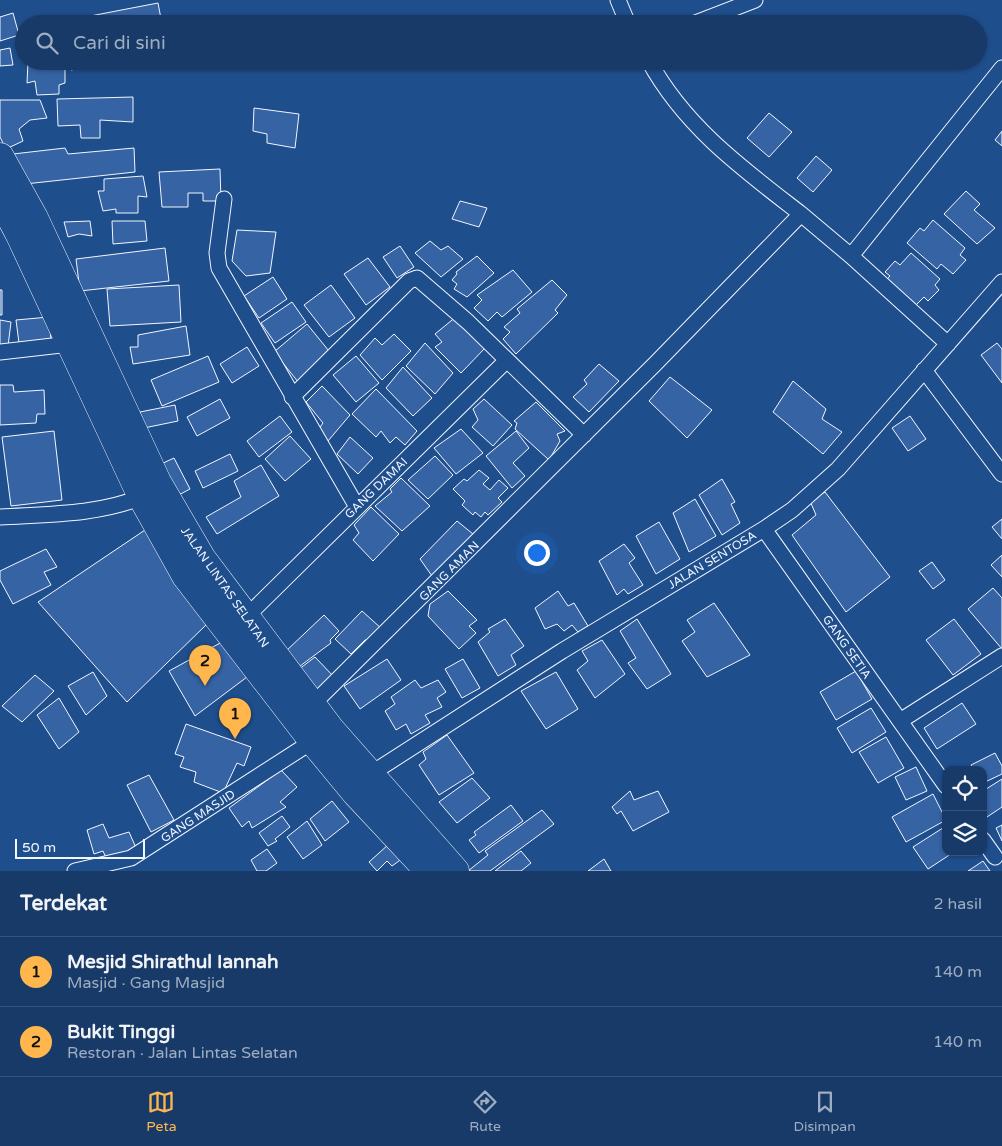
<!DOCTYPE html>
<html lang="id">
<head>
<meta charset="utf-8">
<style>
  body { margin:0; font-family:"Varela Round",sans-serif; background:#20416f; color:#f1f3f6 }
  .controls { position:absolute; right:15px; bottom:15px; display:grid; overflow:hidden; border-radius:10px; box-shadow:0 1px 4px #0004 }
  .controls button { width:45px; height:45px; display:grid; place-items:center; padding:0; border:0; border-bottom:1px solid #36547d; background:#173a69; color:#f1f3f6; font:25px sans-serif }
  .scale { position:absolute; left:15px; bottom:12px; width:130px; box-sizing:border-box; padding-left:5px; border:2px solid #f2f6ff; border-top:0; font-size:14px; line-height:18px; white-space:nowrap; color:#f2f6ff; -webkit-text-stroke:4px #1f4e8c; paint-order:stroke }
  .you { position:absolute; left:536px; top:552px; width:18px; height:18px; margin:-12px; border:4px solid #fff; border-radius:50%; background:#1a73e8; box-shadow:0 0 0 8px #1a73e833 }
  .badge { display:grid; place-items:center; width:32px; height:32px; border-radius:50%; background:#ffb74d; color:#111; font-size:16px; font-weight:700 }
  .pin { position:absolute; translate:-50% -41px; filter:drop-shadow(0 1px 2px #0008) }
  .pin::after { content:''; position:absolute; top:26px; width:18px; height:15px; background:inherit; clip-path:polygon(0 0,100% 0,50% 100%) }
  .list { margin:0; padding:0; list-style:none }
  h2 { display:flex; justify-content:space-between; align-items:center; height:65px; margin:0; padding:0 20px; font-size:21px }
  h2 small { font-size:16px; font-weight:400; color:#9eadc0 }
  .list li { display:grid; grid-template-columns:32px 1fr auto; gap:15px; align-items:center; box-sizing:border-box; height:70px; padding:0 20px; border-top:1px solid #36547d }
  .list b { display:block; font-size:19px; white-space:nowrap }
  .list p { margin:0; font-size:16px; white-space:nowrap; color:#9eadc0 }
  .list em { font-size:16px; font-style:normal; color:#9eadc0 }
  .icon { flex:none; width:28px; height:28px; fill:none; stroke:currentColor; stroke-width:2; stroke-linecap:round; stroke-linejoin:round }
  .map { position:relative; flex:none; width:1002px; height:871px; overflow:hidden }
  .search { position:absolute; background:#173a69; box-shadow:0 1px 4px #0004; left:15px; right:15px; top:15px; height:55px; display:flex; align-items:center; gap:12px; box-sizing:border-box; padding:0 18px; border-radius:28px; color:#9eadc0; font-size:19px }
  .sheet { height:205px; background:#173a69 }
  nav { display:flex; justify-content:space-around; align-items:center; box-sizing:border-box; height:70px; border-top:1px solid #36547d; background:#173a69; font-size:14px; color:#9eadc0 }
  nav a { display:grid; justify-items:center; gap:2px }
  nav .on { color:#ffb74d }
  .map>svg:first-child { display:block }
  .building { fill:#3563a3; stroke:#f2f6ff }
  .lines { fill:none; stroke-linecap:round; stroke-linejoin:round }
  .street-casing { stroke:#f2f6ff; stroke-width:17 }
  .highway-casing { stroke:#f2f6ff; stroke-width:29 }
  .street { stroke:#1f4e8c; stroke-width:15 }
  .highway { stroke:#1f4e8c; stroke-width:28 }
  .labels { text-anchor:middle; dominant-baseline:central; stroke-width:4; stroke-linejoin:round; paint-order:stroke }
  .street-label { font-size:12px; fill:#f2f6ff; stroke:#1f4e8c }
</style>
</head>
<body>
<div class="map">
<svg width="1002" height="871" viewBox="0 0 1002 871">
  <rect width="100%" height="100%" fill="#1f4e8c"/>
  <path class="building" d="M 158,3 L 162,24 L 86,24 L 85,17 Z
    M 13,13 L 19,35 L 0,41 L 0,17 Z
    M 10,48 L 13,65 L 0,66 L 0,50 Z
    M 28,61 L 65,61 L 65,83 L 59,85 L 59,94 L 37,95 L 35,81 L 27,83 Z
    M 70,61 L 92,61 L 92,66 L 71,70 Z
    M 133,97 L 133,122 L 100,120 L 100,138 L 81,138 L 80,125 L 58,126 L 57,99 Z
    M 0,100 L 40,100 L 47,118 L 30,120 L 19,129 L 23,141 L 6,149 L 0,137 Z
    M 254,108 L 299,114 L 295,148 L 267,143 L 267,134 L 253,131 Z
    M 769,113 L 792,132 L 769,157 L 747,138 Z
    M 1002,131 L 1002,146 L 995,140 Z
    M 65,148 L 68,154 L 134,148 L 135,172 L 25,184 L 13,154 Z
    M 816,156 L 832,170 L 813,192 L 797,178 Z
    M 220,169 L 221,201 L 203,201 L 203,193 L 188,193 L 188,207 L 162,207 L 159,172 Z
    M 143,176 L 147,197 L 138,196 L 138,213 L 116,213 L 116,209 L 103,211 L 98,191 L 104,191 L 104,179 Z
    M 966,191 L 980,204 L 974,210 L 995,228 L 977,244 L 944,214 Z
    M 460,201 L 487,208 L 479,227 L 452,219 Z
    M 933,220 L 965,248 L 960,255 L 966,260 L 953,274 L 941,264 L 937,269 L 907,243 L 920,228 L 924,231 Z
    M 90,221 L 92,236 L 79,234 L 68,237 L 64,222 Z
    M 112,221 L 145,221 L 147,241 L 113,244 Z
    M 237,230 L 276,232 L 270,273 L 246,276 L 232,261 Z
    M 430,241 L 441,250 L 448,246 L 463,259 L 441,277 L 415,253 Z
    M 400,246 L 414,267 L 397,278 L 383,257 Z
    M 165,248 L 169,281 L 80,291 L 76,259 Z
    M 911,253 L 940,279 L 935,285 L 939,290 L 928,301 L 924,297 L 915,306 L 886,280 L 890,276 L 885,272 L 895,261 L 900,265 Z
    M 477,256 L 494,273 L 467,297 L 454,289 L 457,284 L 452,280 L 457,274 L 456,272 Z
    M 368,258 L 390,287 L 366,305 L 344,274 Z
    M 513,270 L 532,292 L 502,317 L 497,312 L 488,321 L 474,308 L 482,300 L 477,295 Z
    M 273,277 L 287,299 L 259,318 L 244,296 Z
    M 552,280 L 567,295 L 555,310 L 558,313 L 516,354 L 503,339 L 510,332 L 504,327 L 520,313 L 517,309 Z
    M 179,285 L 181,322 L 110,326 L 107,289 Z
    M 331,285 L 355,318 L 329,337 L 304,305 Z
    M 0,290 L 2,290 L 2,315 L 0,315 Z
    M 292,302 L 306,322 L 275,343 L 261,323 Z
    M 457,316 L 486,347 L 461,373 L 435,347 L 442,342 L 435,334 Z
    M 49,317 L 51,340 L 19,343 L 16,320 Z
    M 0,320 L 11,322 L 8,346 L 0,345 Z
    M 307,324 L 333,356 L 299,383 L 274,352 Z
    M 186,326 L 190,355 L 133,364 L 130,347 L 138,347 L 138,335 Z
    M 394,334 L 411,351 L 382,380 L 360,355 L 375,338 L 382,345 Z
    M 425,343 L 453,373 L 435,394 L 406,366 Z
    M 997,343 L 1002,349 L 1002,383 L 981,355 Z
    M 247,347 L 259,366 L 232,383 L 220,364 Z
    M 208,356 L 219,382 L 162,406 L 151,380 Z
    M 356,356 L 379,383 L 356,402 L 333,375 Z
    M 599,364 L 619,381 L 589,412 L 573,397 L 587,384 L 584,380 Z
    M 403,367 L 432,398 L 413,416 L 386,388 Z
    M 670,377 L 712,410 L 687,438 L 649,401 Z
    M 793,381 L 826,409 L 822,419 L 842,432 L 823,454 L 773,412 Z
    M 0,385 L 13,385 L 14,392 L 44,390 L 45,414 L 37,414 L 36,423 L 0,425 Z
    M 322,386 L 350,415 L 328,441 L 318,430 L 323,423 L 306,402 Z
    M 376,389 L 417,431 L 405,445 L 396,437 L 390,443 L 381,431 L 376,437 L 352,414 Z
    M 220,399 L 230,418 L 197,436 L 187,417 Z
    M 484,399 L 512,425 L 493,446 L 472,427 L 478,420 L 473,409 Z
    M 536,402 L 565,431 L 557,434 L 560,441 L 549,460 L 515,429 L 517,423 L 514,421 Z
    M 175,405 L 178,421 L 144,428 L 140,412 Z
    M 280,416 L 292,432 L 259,457 L 247,441 Z
    M 910,416 L 926,439 L 908,451 L 892,428 Z
    M 461,429 L 483,453 L 456,474 L 434,448 Z
    M 54,431 L 62,500 L 11,506 L 2,437 Z
    M 516,431 L 529,448 L 513,463 L 525,476 L 512,488 L 486,456 Z
    M 290,436 L 311,459 L 285,481 L 265,459 Z
    M 350,437 L 373,458 L 358,474 L 337,454 Z
    M 230,454 L 238,471 L 203,488 L 195,471 Z
    M 435,456 L 453,475 L 428,499 L 408,480 Z
    M 174,458 L 190,489 L 175,497 L 159,465 Z
    M 261,465 L 279,496 L 217,534 L 206,517 L 241,497 L 234,481 Z
    M 479,470 L 489,478 L 483,484 L 490,490 L 499,480 L 508,488 L 498,498 L 502,502 L 488,515 L 485,512 L 481,517 L 475,512 L 473,515 L 462,505 L 465,501 L 453,489 L 464,479 L 467,481 Z
    M 401,478 L 430,506 L 402,531 L 375,506 L 392,492 L 390,489 Z
    M 722,479 L 735,502 L 731,504 L 740,523 L 722,535 L 699,495 Z
    M 825,492 L 890,577 L 846,612 L 792,535 L 816,515 L 810,501 Z
    M 695,499 L 716,536 L 689,552 L 673,513 Z
    M 371,507 L 399,534 L 373,561 L 353,540 L 359,533 L 354,525 Z
    M 1002,519 L 1002,539 L 992,527 Z
    M 457,521 L 473,534 L 432,576 L 420,559 Z
    M 659,522 L 680,559 L 656,574 L 636,536 Z
    M 148,528 L 208,623 L 127,702 L 38,602 Z
    M 624,544 L 635,558 L 629,563 L 643,585 L 628,594 L 624,589 L 617,595 L 599,561 Z
    M 46,549 L 57,567 L 44,572 L 51,585 L 13,604 L 0,580 L 0,571 Z
    M 1002,555 L 1002,577 L 991,565 Z
    M 932,562 L 945,580 L 933,589 L 919,571 Z
    M 993,588 L 1002,598 L 1002,649 L 968,609 Z
    M 448,591 L 477,620 L 469,626 L 476,633 L 459,649 L 428,616 L 430,604 Z
    M 558,591 L 568,606 L 574,603 L 588,626 L 578,632 L 572,625 L 564,631 L 557,624 L 545,629 L 535,608 Z
    M 714,603 L 750,655 L 707,677 L 682,641 L 695,632 L 687,620 Z
    M 362,611 L 382,629 L 371,640 L 365,640 L 351,654 L 335,639 Z
    M 324,615 L 339,631 L 330,640 L 331,643 L 296,669 L 285,652 Z
    M 505,619 L 524,646 L 511,655 L 516,665 L 498,676 L 478,642 L 490,632 L 488,629 Z
    M 637,619 L 671,674 L 647,689 L 628,663 L 636,658 L 620,631 Z
    M 954,619 L 981,654 L 953,675 L 926,640 Z
    M 602,640 L 625,674 L 595,698 L 577,670 L 588,661 L 582,651 Z
    M 222,642 L 247,677 L 195,716 L 169,671 Z
    M 315,657 L 335,678 L 318,694 L 298,670 Z
    M 387,659 L 401,680 L 360,709 L 344,686 Z
    M 463,659 L 480,688 L 462,698 L 445,669 Z
    M 856,671 L 872,699 L 836,720 L 820,692 Z
    M 93,672 L 107,696 L 86,715 L 68,686 Z
    M 556,672 L 578,709 L 546,729 L 521,691 Z
    M 35,675 L 54,691 L 22,722 L 2,706 Z
    M 415,680 L 421,688 L 438,680 L 446,692 L 437,698 L 442,707 L 425,715 L 430,723 L 411,734 L 406,724 L 396,730 L 385,711 L 395,704 L 391,697 Z
    M 59,698 L 79,732 L 59,749 L 37,715 Z
    M 962,703 L 976,724 L 937,749 L 924,728 Z
    M 871,708 L 886,732 L 852,753 L 837,728 Z
    M 186,724 L 251,747 L 244,766 L 237,763 L 223,793 L 194,782 L 196,772 L 180,767 L 184,757 L 175,754 Z
    M 447,735 L 474,773 L 439,795 L 419,765 L 426,759 L 423,752 Z
    M 886,737 L 904,768 L 878,783 L 859,752 Z
    M 995,753 L 1002,766 L 1002,774 L 983,783 L 983,770 L 974,770 L 971,765 Z
    M 916,767 L 927,791 L 906,800 L 895,777 Z
    M 281,770 L 297,787 L 280,802 L 286,807 L 252,828 L 249,821 L 242,827 L 229,808 Z
    M 149,775 L 174,820 L 151,832 L 127,785 Z
    M 472,778 L 490,798 L 457,823 L 439,802 Z
    M 1002,779 L 1002,807 L 987,817 L 983,812 L 983,791 Z
    M 630,791 L 634,800 L 658,791 L 669,812 L 633,831 L 621,811 L 617,814 L 612,807 Z
    M 933,794 L 946,820 L 906,842 L 892,817 Z
    M 332,801 L 349,822 L 325,841 L 310,819 Z
    M 511,805 L 523,821 L 479,853 L 469,840 L 476,835 L 474,832 Z
    M 542,810 L 554,824 L 490,871 L 468,871 L 488,855 L 485,851 Z
    M 282,816 L 290,827 L 275,839 L 277,841 L 268,846 L 259,833 Z
    M 307,821 L 322,845 L 303,859 L 287,837 Z
    M 103,824 L 109,838 L 129,832 L 137,850 L 107,860 L 103,851 L 94,854 L 87,830 Z
    M 1002,825 L 1002,841 L 996,828 Z
    M 946,826 L 946,852 L 954,852 L 928,869 L 913,847 Z
    M 389,844 L 403,858 L 392,866 L 387,861 L 377,871 L 369,862 Z
    M 267,849 L 277,863 L 266,871 L 257,871 L 251,860 Z
    M 521,851 L 531,863 L 521,871 L 495,871 Z
    M 604,859 L 611,871 L 588,871 Z
    M 983,861 L 990,871 L 968,871 Z"/>
  <g class="lines">
    <defs>
      <path id="street" d="M 618,0 L 628,24
        M 693,24 L 755,0
        M 649,61 C 685,127 743,169 801,214
        M 224,199 L 217,253 L 219,268 L 357,507
        M 851,256 L 1002,68
        M 0,352 L 70,344
        M 924,370 L 1002,474
        M 292,397 L 409,281 L 417,278 L 468,322 L 584,435
        M 0,517 C 48,514 97,515 142,497
        M 764,529 L 946,786
        M 245,618 L 507,360
        M 312,705 L 655,364 L 801,214 L 851,256 L 948,344
        M 900,721 L 1002,656
        M 369,775 L 562,651 L 764,529 L 792,510 L 838,469 L 1002,282
        M 983,840 L 995,857
        M 75,871 L 131,858 L 313,741"/>
      <path id="highway" d="M 0,157 L 34,218 L 157,482 L 202,559 L 330,729 L 455,871
        M 0,197 L 20,235 L 142,497 L 186,576 L 313,741 L 356,793 L 429,871"/>
    </defs>
    <use href="#street" class="street-casing"/>
    <use href="#highway" class="highway-casing"/>
    <use href="#street" class="street"/>
    <use href="#highway" class="highway"/>
  </g>
  <g class="labels">
    <g class="street-label">
      <text transform="translate(376 488) rotate(-44)">GANG DAMAI</text>
      <text transform="translate(712 560) rotate(-31)">JALAN SENTOSA</text>
      <text transform="translate(449 571) rotate(-45)">GANG AMAN</text>
      <text transform="translate(225 587) rotate(55)">JALAN LINTAS SELATAN</text>
      <text transform="translate(847 647) rotate(55)">GANG SETIA</text>
      <text transform="translate(198 816) rotate(-33)">GANG MASJID</text>
    </g>
  </g>
</svg>
<div class="controls">
<button><svg class="icon" aria-label="locate" viewBox="0 0 24 24"><circle cx="12" cy="12" r="6"/><path d="M12 2v4M12 18v4M2 12h4M18 12h4"/></svg></button>
<button><svg class="icon" aria-label="layers" viewBox="0 0 24 24"><path d="M12 4l9 5-9 5-9-5zM3 14l9 5 9-5"/></svg></button>
</div>
<div class="scale">50 m</div>
<div class="you"></div>
<div class="pin badge" style="left:235px;top:739px">1</div>
<div class="pin badge" style="left:205px;top:686px">2</div>
<div class="search"><svg class="icon" aria-label="search" viewBox="0 0 24 24"><circle cx="10" cy="10" r="6"/><path d="M15 15l6 6"/></svg>Cari di sini</div>
</div>
<section class="sheet">
<h2>Terdekat<small>2 hasil</small></h2>
<ul class="list">
<li><span class="badge">1</span><div><b>Mesjid Shirathul Iannah</b><p>Masjid · Gang Masjid</p></div><em>140 m</em></li>
<li><span class="badge">2</span><div><b>Bukit Tinggi</b><p>Restoran · Jalan Lintas Selatan</p></div><em>140 m</em></li>
</ul>
</section>
<nav>
<a class="on"><svg class="icon" aria-label="map" viewBox="0 0 24 24"><path d="M3 6l6-2 6 2 6-2v14l-6 2-6-2-6 2zM9 4v14M15 6v14"/></svg>Peta</a>
<a><svg class="icon" aria-label="directions" viewBox="0 0 24 24"><path d="M12 3l9 9-9 9-9-9zM9 14v-3h6M13 9l2 2-2 2"/></svg>Rute</a>
<a><svg class="icon" aria-label="saved" viewBox="0 0 24 24"><path d="M7 4h10v16l-5-4-5 4z"/></svg>Disimpan</a>
</nav>
</body>
</html>
